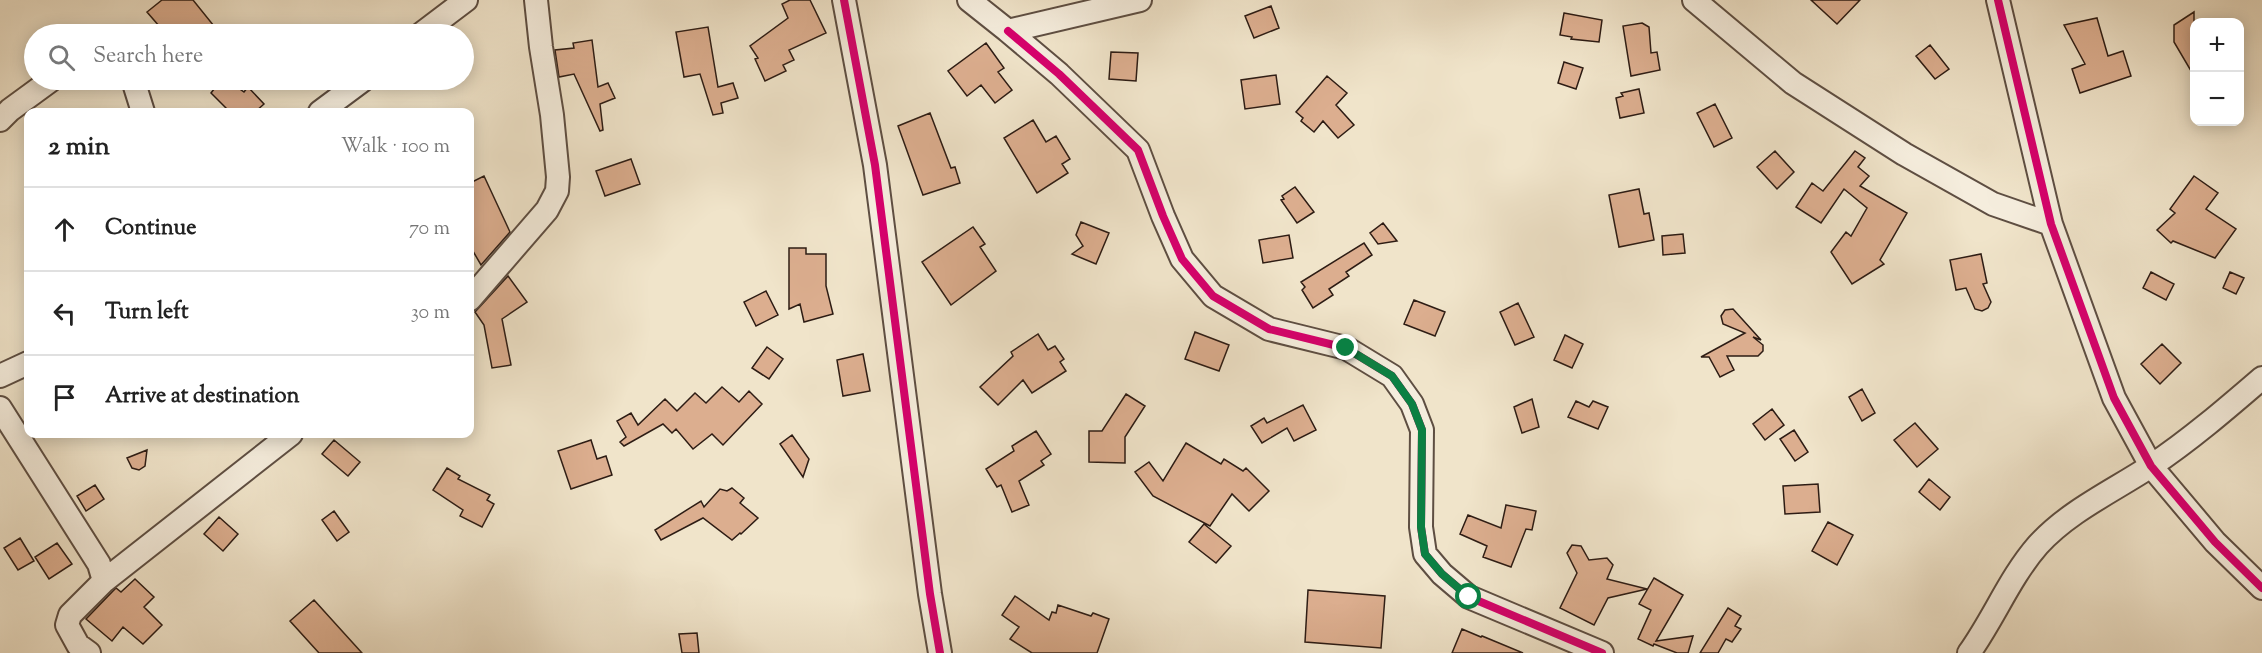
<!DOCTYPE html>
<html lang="en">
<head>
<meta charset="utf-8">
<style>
  body { margin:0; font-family:"Sorts Mill Goudy",serif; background:#f2f2f2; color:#222 }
  .controls { position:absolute; right:18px; top:18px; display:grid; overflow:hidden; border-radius:12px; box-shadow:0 3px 15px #0003 }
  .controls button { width:54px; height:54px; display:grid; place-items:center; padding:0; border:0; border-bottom:2px solid #e0e0e0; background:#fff; color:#222; font:30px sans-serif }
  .stop { position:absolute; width:18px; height:18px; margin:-14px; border:4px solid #0b8043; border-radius:50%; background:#fff }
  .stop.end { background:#0b8043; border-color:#fff; box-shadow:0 2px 6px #0008 }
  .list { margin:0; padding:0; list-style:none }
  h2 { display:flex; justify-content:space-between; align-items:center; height:78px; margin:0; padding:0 24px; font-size:26px }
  h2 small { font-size:20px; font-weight:400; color:#767676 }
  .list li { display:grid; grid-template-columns:39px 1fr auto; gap:18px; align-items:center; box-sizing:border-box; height:84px; padding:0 24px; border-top:2px solid #e0e0e0 }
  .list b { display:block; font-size:22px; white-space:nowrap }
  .list em { font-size:20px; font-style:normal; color:#767676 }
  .icon { flex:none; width:33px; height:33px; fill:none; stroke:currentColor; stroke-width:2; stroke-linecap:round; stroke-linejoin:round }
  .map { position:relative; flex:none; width:2262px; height:653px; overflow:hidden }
  .search { position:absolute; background:#fff; box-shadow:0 3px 15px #0003; left:24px; top:24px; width:450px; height:66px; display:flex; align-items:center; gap:15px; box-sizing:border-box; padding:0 21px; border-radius:33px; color:#767676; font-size:22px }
  .panel { position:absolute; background:#fff; box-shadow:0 3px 15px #0003; left:24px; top:108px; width:450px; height:330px; border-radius:12px }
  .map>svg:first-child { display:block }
  .building { fill:#dcae8f; stroke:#2d1c14; stroke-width:1.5 }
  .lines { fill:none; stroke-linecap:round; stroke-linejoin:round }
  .minor-casing { stroke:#5e4e42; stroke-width:26 }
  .minor { stroke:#f5eddd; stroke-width:22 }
  .cycleway-casing { stroke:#f5eddd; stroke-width:11 }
  .cycleway { stroke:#d6006c; stroke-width:8 }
  .route { stroke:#0b8043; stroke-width:8 }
</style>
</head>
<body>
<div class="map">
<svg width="2262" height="653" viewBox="0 0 2262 653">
  <rect width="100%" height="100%" fill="#f0e4ca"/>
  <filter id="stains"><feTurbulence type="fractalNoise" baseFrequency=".00333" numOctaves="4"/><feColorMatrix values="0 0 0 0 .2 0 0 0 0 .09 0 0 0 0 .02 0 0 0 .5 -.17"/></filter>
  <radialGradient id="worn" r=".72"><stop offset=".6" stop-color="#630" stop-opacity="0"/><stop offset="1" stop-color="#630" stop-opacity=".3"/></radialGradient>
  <path class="building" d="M 162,0 L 193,0 L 214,26 L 203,29 L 204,34 L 179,34 L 174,28 L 166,34 L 147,12 Z
    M 790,0 L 810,0 L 826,33 L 789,50 L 794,60 L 783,65 L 786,71 L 765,81 L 755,59 L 758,58 L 750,46 L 788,18 L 782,4 Z
    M 1811,0 L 1860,0 L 1837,24 Z
    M 1271,6 L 1279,28 L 1254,38 L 1245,16 Z
    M 2194,12 L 2194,76 L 2174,42 L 2174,25 Z
    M 1564,13 L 1602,20 L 1599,42 L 1571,39 L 1572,37 L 1560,35 Z
    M 2097,18 L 2108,56 L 2123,51 L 2131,76 L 2080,93 L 2072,69 L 2085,64 L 2064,25 Z
    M 1642,23 L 1649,27 L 1651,53 L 1657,52 L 1660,70 L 1631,76 L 1623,26 Z
    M 708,27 L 718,87 L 733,83 L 738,98 L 721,103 L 723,113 L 713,115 L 700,74 L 684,77 L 676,32 Z
    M 592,40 L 598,87 L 608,83 L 615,98 L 600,104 L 603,130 L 600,131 L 574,74 L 559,77 L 555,50 L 574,48 L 573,43 Z
    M 986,43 L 1004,68 L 998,72 L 1012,90 L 995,103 L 981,85 L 967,96 L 948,71 Z
    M 1930,45 L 1949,69 L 1935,79 L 1916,56 Z
    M 1111,52 L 1138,53 L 1136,81 L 1109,79 Z
    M 1564,62 L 1583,68 L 1576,89 L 1558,83 Z
    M 1276,75 L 1280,104 L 1245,109 L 1241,80 Z
    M 1327,76 L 1347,93 L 1336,105 L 1354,125 L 1338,138 L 1323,121 L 1314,132 L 1301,121 L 1303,118 L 1296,112 Z
    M 221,80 L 227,80 L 244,92 L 248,87 L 264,104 L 255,112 L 230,112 L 211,93 Z
    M 1639,89 L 1644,113 L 1620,118 L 1616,98 L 1623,96 L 1621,93 Z
    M 1715,104 L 1732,138 L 1714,147 L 1697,113 Z
    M 930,113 L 951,168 L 955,167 L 960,183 L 923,195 L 898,126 Z
    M 1033,120 L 1046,142 L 1056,136 L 1070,159 L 1062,164 L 1068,173 L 1037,193 L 1004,138 Z
    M 1775,151 L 1794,172 L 1777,189 L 1757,167 Z
    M 1855,151 L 1865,158 L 1858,167 L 1869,176 L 1860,186 L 1907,213 L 1880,260 L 1884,264 L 1852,284 L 1831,252 L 1846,232 L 1851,236 L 1867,208 L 1844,189 L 1821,223 L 1796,207 L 1812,183 L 1823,191 Z
    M 631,159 L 640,184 L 605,196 L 596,171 Z
    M 484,176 L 510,232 L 481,265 L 470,246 L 470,183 Z
    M 2194,176 L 2218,193 L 2206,209 L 2236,229 L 2215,258 L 2173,241 L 2171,243 L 2157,230 L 2175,213 L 2170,209 Z
    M 1295,187 L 1314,212 L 1297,223 L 1281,200 L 1284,199 L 1282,196 Z
    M 1639,189 L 1644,214 L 1649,213 L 1654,240 L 1619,247 L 1609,195 Z
    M 1081,222 L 1109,233 L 1096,264 L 1072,254 L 1083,246 L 1076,235 Z
    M 1383,223 L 1397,241 L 1378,244 L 1370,233 Z
    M 973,227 L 985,244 L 980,247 L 996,271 L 951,305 L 922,262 Z
    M 1683,234 L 1685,253 L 1663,255 L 1662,236 Z
    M 1289,235 L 1293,258 L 1263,263 L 1259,240 Z
    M 1364,243 L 1372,255 L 1346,272 L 1349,276 L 1329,289 L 1333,295 L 1313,308 L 1302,290 L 1305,287 L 1301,282 Z
    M 789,248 L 806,248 L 806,254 L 826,254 L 826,286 L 833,314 L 804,322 L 800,304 L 789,309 Z
    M 1981,254 L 1987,283 L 1983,284 L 1991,302 L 1988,308 L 1982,311 L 1975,309 L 1966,288 L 1956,290 L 1950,260 Z
    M 2151,272 L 2174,284 L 2166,300 L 2143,288 Z
    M 2230,272 L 2244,278 L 2236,294 L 2223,288 Z
    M 508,276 L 527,302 L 502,319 L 511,365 L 492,368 L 484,325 L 475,312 Z
    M 766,291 L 778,315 L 756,326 L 744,302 Z
    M 1414,300 L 1445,312 L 1435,336 L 1404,324 Z
    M 1518,303 L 1534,337 L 1515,345 L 1500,312 Z
    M 1733,309 L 1761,340 L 1753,337 L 1763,345 L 1763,351 L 1758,356 L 1727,356 L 1734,370 L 1720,377 L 1709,357 L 1701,357 L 1745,333 L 1723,324 L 1721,316 L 1725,310 Z
    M 1195,332 L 1229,345 L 1219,371 L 1185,359 Z
    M 1038,334 L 1048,350 L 1055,346 L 1064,359 L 1060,362 L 1066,371 L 1032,393 L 1023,380 L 998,405 L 980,387 L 1013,356 L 1011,352 Z
    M 1565,335 L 1583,344 L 1572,368 L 1554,360 Z
    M 2162,344 L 2181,363 L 2160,384 L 2141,364 Z
    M 767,347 L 783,359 L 769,379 L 752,368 Z
    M 863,354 L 870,391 L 843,396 L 837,360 Z
    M 722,387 L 739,402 L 749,391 L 762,404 L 723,445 L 712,434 L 693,449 L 676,429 L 672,433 L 663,424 L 624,446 L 620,442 L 626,437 L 617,421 L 631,413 L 638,425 L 665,399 L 677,411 L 695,393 L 706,403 Z
    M 1862,389 L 1875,413 L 1862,421 L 1849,397 Z
    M 1126,394 L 1145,406 L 1125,437 L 1125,463 L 1089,462 L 1089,431 L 1102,431 Z
    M 1532,399 L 1539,427 L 1522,433 L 1514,407 Z
    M 1576,401 L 1589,407 L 1593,401 L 1608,407 L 1598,429 L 1568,417 Z
    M 1303,405 L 1316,430 L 1294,441 L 1287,428 L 1262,443 L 1251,426 L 1264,418 L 1267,423 Z
    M 1772,409 L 1784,425 L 1765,440 L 1753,424 Z
    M 1915,423 L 1938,449 L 1917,467 L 1894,440 Z
    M 1794,430 L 1808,452 L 1795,461 L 1780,439 Z
    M 1036,431 L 1051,454 L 1041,461 L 1044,465 L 1019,481 L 1029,505 L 1012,512 L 1001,485 L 997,487 L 986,469 L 1014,451 L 1012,446 Z
    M 792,435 L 809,459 L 803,477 L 780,444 Z
    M 334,440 L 360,462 L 348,476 L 322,454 Z
    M 591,440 L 597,459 L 606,456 L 612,475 L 571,489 L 558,451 Z
    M 1186,443 L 1221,464 L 1224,459 L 1243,471 L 1246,468 L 1269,491 L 1249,511 L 1232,494 L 1210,526 L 1153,496 L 1135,472 L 1149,462 L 1163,481 Z
    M 147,450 L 145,466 L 139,470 L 132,468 L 127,458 Z
    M 447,468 L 460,476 L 458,479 L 490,495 L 487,500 L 494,504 L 482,527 L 460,516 L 463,510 L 433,490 Z
    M 1929,479 L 1950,497 L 1940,510 L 1919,492 Z
    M 1818,484 L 1820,512 L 1785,514 L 1783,486 Z
    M 95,485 L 104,499 L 86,511 L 77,496 Z
    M 732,488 L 744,498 L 740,503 L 758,518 L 741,534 L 740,533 L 732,540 L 703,518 L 661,540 L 655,530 L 701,501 L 704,507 L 720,489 L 727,491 Z
    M 1506,505 L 1536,511 L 1532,530 L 1526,529 L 1511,567 L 1483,557 L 1487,546 L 1460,534 L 1468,515 L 1501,528 Z
    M 334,511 L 349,532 L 337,541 L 322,520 Z
    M 219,517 L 238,534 L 223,551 L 204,534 Z
    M 1828,522 L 1853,535 L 1837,565 L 1812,551 Z
    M 1204,524 L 1231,546 L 1216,563 L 1189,542 Z
    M 20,538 L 34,561 L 18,570 L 4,548 Z
    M 57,543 L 72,564 L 49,579 L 35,557 Z
    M 1572,545 L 1581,546 L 1589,560 L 1607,558 L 1613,565 L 1607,579 L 1647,589 L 1608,598 L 1594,625 L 1560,608 L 1577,573 L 1567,553 Z
    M 1654,578 L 1683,595 L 1656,641 L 1693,636 L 1688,653 L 1677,653 L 1654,644 L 1653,646 L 1638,639 L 1651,610 L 1639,604 Z
    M 135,579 L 154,597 L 144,607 L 162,625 L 143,644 L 123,627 L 112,641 L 86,619 L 113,591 L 116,588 L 121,592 Z
    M 1308,590 L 1385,596 L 1381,648 L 1305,642 Z
    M 1015,596 L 1049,620 L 1052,612 L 1056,613 L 1058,605 L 1091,616 L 1093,613 L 1109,619 L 1097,653 L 1032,653 L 1010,639 L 1019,627 L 1002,615 Z
    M 314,600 L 362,653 L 319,653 L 290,621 Z
    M 1728,608 L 1741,616 L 1735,626 L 1741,629 L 1732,642 L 1726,639 L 1718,653 L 1700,653 Z
    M 1462,629 L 1481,637 L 1482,636 L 1523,653 L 1452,653 Z
    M 697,633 L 699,653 L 682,653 L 679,634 Z"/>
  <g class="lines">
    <defs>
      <path id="minor" d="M 844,0 L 875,165 L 930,594 L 940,653
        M 969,0 L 1008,31 L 1140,0
        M 1694,0 L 1793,83 L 1904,154 L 1993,204 L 2051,224
        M 1998,0 L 2051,224 L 2114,398 L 2151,466 L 2215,542 L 2262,588
        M 1008,31 L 1059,74 L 1138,150 L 1163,216 L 1182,259 L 1213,296 L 1269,329 L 1346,348 L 1392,376 L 1412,404 L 1422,430 L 1421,527 L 1425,554 L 1442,574 L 1469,597 L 1602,653
        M 421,34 L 466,0
        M 133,80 L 143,112
        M 320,112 L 363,80
        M 0,120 L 10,110 L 51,80
        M 470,299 L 547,210 L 557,191 L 558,177 L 552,115 L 541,47 L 536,0
        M 0,376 L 28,363
        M 0,408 L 99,564 L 104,581 L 70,615 L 67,625 L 78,645 L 89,653
        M 104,581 L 291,434
        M 1969,653 C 1994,618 2010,577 2038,545 C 2069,511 2113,491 2151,466 C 2190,440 2226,409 2262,378"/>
    </defs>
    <use href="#minor" class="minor-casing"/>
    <use href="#minor" class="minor"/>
    <defs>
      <path id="cycleway" d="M 844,0 L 875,165 L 930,594 L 940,653
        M 1998,0 L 2051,224 L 2114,398 L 2151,466 L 2215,542 L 2262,588
        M 1008,31 L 1059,74 L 1138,150 L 1163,216 L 1182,259 L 1213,296 L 1269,329 L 1346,348 L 1392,376 L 1412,404 L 1422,430 L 1421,527 L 1425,554 L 1442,574 L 1469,597 L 1602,653"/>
    </defs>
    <use href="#cycleway" class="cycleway-casing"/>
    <use href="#cycleway" class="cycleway"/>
  </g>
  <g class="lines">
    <path class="route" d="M 1346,348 L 1392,376 L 1412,404 L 1422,430 L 1421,527 L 1425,554 L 1442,574 L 1469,597"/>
  </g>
  <rect width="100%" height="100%" filter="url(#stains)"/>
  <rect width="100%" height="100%" fill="url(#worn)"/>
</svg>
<div class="controls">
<button>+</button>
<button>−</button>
</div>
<div class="stop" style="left:1469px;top:597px"></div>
<div class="stop end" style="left:1346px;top:348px"></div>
<div class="search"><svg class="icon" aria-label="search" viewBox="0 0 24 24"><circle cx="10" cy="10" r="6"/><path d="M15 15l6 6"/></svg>Search here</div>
<section class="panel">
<h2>2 min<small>Walk · 100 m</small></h2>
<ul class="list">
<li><svg class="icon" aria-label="ahead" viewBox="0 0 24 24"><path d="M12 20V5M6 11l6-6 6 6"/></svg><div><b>Continue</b></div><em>70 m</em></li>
<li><svg class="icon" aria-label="left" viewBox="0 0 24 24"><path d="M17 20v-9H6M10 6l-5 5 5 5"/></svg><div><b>Turn left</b></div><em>30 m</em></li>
<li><svg class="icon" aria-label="arrive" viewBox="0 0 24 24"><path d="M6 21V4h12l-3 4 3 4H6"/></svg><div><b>Arrive at destination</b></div></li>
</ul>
</section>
</div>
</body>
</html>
